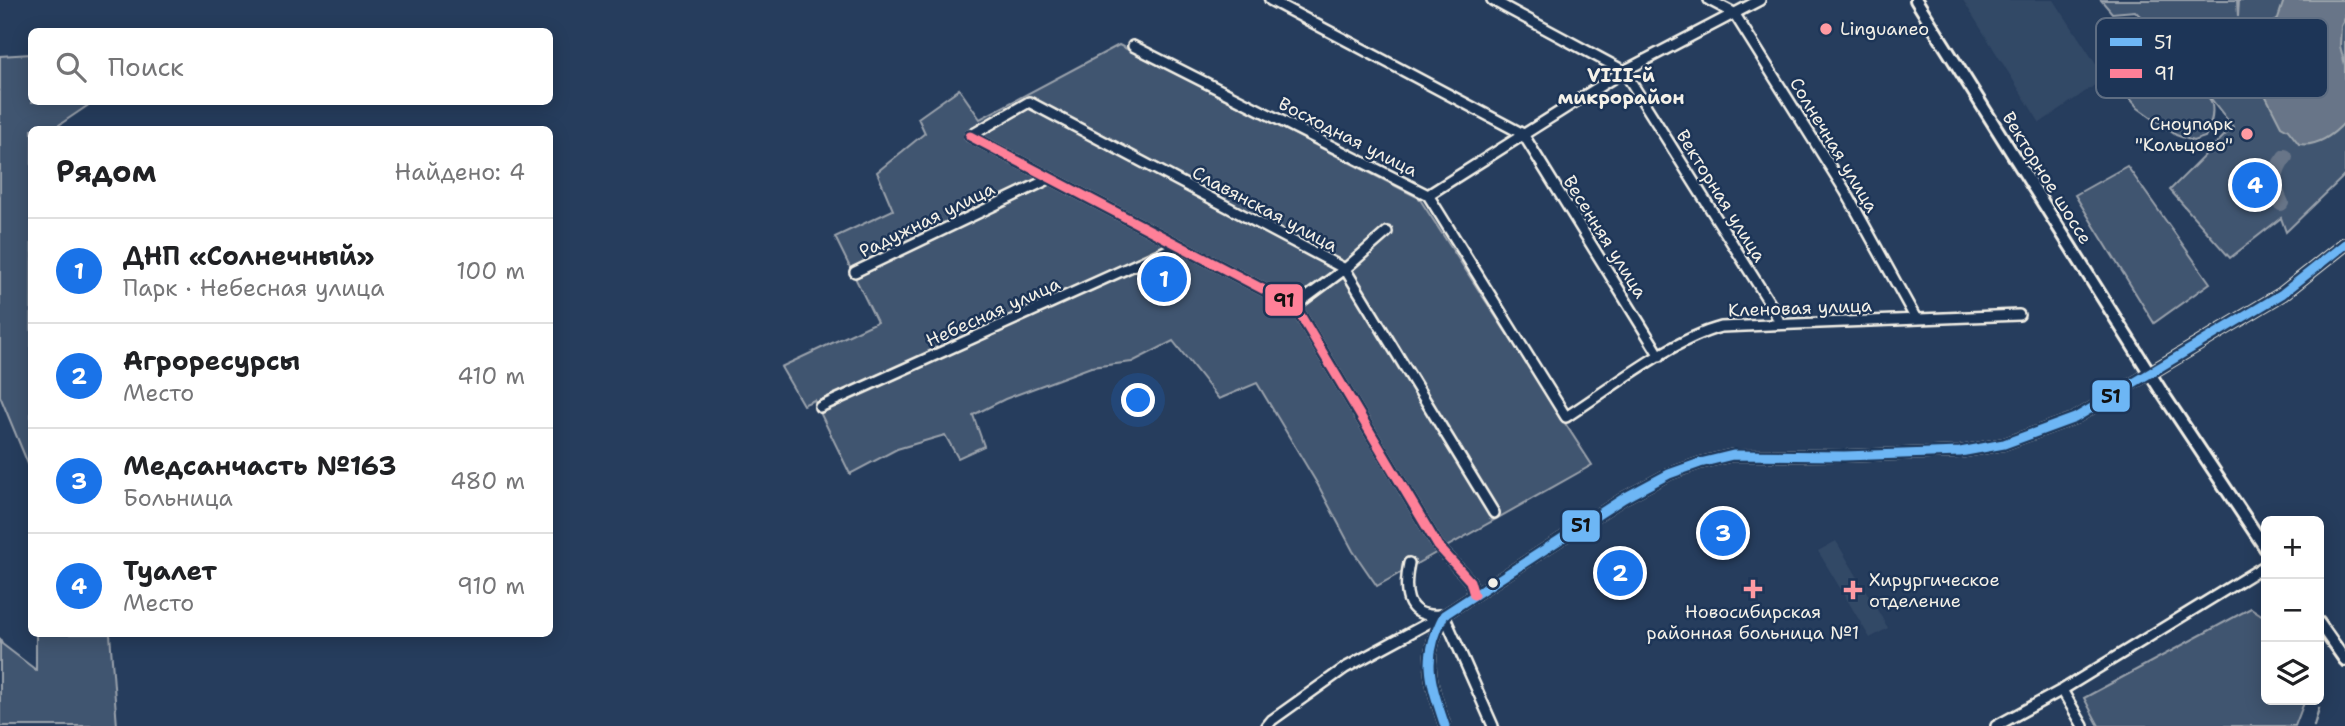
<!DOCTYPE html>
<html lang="ru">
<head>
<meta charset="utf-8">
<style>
  body { margin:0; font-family:"Shantell Sans",sans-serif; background:#f2f2f2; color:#202124 }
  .controls { position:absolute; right:21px; bottom:21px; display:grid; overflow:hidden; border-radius:10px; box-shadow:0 4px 18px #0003 }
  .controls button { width:63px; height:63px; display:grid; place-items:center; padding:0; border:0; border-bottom:2px solid #e0e0e0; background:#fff; color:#202124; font:35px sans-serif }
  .you { position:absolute; left:1139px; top:401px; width:24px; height:24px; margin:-18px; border:5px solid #fff; border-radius:50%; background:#1a73e8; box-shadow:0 0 0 10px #1a73e833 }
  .badge { display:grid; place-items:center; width:46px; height:46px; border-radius:50%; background:#1a73e8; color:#fff; font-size:23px; font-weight:700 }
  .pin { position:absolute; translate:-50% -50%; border:4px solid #fff; box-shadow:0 2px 7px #0006 }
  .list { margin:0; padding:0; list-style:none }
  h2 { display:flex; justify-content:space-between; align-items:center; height:91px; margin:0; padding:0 28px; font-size:30px }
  h2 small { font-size:23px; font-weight:400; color:#757577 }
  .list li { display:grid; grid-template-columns:46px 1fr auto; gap:21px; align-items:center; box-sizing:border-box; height:105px; padding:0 28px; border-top:2px solid #e0e0e0 }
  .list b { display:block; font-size:26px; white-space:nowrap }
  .list p { margin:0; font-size:23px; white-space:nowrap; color:#757577 }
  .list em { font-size:23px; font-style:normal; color:#757577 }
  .icon { flex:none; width:38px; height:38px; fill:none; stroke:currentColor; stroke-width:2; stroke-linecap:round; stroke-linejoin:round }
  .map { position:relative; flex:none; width:2345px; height:726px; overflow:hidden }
  .search { position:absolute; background:#fff; box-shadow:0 4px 18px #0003; left:28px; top:28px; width:525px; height:77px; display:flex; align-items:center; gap:18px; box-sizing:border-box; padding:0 24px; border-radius:10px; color:#757577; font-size:26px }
  .panel { position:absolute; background:#fff; box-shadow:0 4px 18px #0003; left:28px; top:126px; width:525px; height:511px; border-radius:10px }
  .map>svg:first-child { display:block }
  .built { fill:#334966 }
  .green { fill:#40546f; stroke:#9aa2ac; stroke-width:2 }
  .water { fill:#677588; stroke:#9fa7ae; stroke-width:2 }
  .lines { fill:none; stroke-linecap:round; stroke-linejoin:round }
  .stream { stroke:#9fa7ae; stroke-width:2.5 }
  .river { stroke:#677588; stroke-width:16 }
  .minor-casing { stroke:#f4f1e8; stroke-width:14 }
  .major-casing { stroke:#f4f1e8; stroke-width:16 }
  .minor { stroke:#1d3557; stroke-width:9 }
  .major { stroke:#1d3557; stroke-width:10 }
  .bus-1-casing { stroke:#1d3557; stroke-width:14 }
  .bus-2-casing { stroke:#1d3557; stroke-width:14 }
  .bus-1 { stroke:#6db6f5; stroke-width:9 }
  .bus-2 { stroke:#ff8098; stroke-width:9 }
  .poi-dot { fill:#ff9aa2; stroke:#1d3557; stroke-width:2.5 }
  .bus-dot { fill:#f4f1e8; stroke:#1d3557; stroke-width:2.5 }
  .labels { text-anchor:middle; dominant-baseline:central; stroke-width:5; stroke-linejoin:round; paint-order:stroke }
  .poi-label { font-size:18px; fill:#f4f1e8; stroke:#1d3557; text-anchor:start }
  .street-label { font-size:18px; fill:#f4f1e8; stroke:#1d3557 }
  .neighbourhood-label { font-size:19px; font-weight:bold; fill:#f4f1e8; stroke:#1d3557 }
  .key { fill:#1d3557; stroke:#5e6d82; stroke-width:2 }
  .key-label { font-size:19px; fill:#f4f1e8 }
  .line-badge { stroke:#1d3557; stroke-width:2.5 }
  .pale-badge-label { font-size:19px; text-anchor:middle; font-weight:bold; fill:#111 }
</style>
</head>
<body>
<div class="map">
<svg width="2345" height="726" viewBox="0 0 2345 726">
  <rect width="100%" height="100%" fill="#263d5d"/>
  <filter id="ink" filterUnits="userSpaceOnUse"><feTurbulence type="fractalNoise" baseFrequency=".0143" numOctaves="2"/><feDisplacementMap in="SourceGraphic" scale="14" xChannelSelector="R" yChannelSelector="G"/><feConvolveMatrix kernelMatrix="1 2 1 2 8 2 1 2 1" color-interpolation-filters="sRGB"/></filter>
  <g filter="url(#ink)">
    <path class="built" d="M 1963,0 L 2054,0 L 2105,78 L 2040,123 Z
      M 1836,541 L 1888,628 L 1870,638 L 1818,551 Z"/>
    <path class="green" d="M 2101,0 L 2237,0 L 2238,17 L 2239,0 L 2345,0 L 2345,175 L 2286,232 L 2281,218 L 2230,258 L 2170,190 L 2233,127 L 2148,18 L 2143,19 L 2135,11 L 2112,13 Z
      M 1119,45 L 1419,198 L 1592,465 L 1377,586 L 1353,551 L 1318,485 L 1257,383 L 1219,399 L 1173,341 L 1132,362 L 1091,367 L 1005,399 L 973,415 L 984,446 L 958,458 L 945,435 L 897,449 L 850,474 L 814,400 L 803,405 L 781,367 L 877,322 L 835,237 L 893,210 L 877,172 L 925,133 L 918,118 L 959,89 L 980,119 Z
      M 31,54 L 32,102 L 93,102 L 53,129 L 32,130 L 31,471 L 0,396 L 0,56 Z
      M 2139,64 C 2150,64 2162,65 2172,68 C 2186,73 2209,91 2212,105 C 2214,117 2210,127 2205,137 L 2193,141 L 2176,135 L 2138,108 L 2128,96 L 2126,75 Z
      M 2127,166 L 2210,283 L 2154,323 L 2075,195 Z
      M 2251,608 L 2266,618 L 2266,700 L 2305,700 L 2295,726 L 2099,726 L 2084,698 Z
      M 36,634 L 110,634 L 117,726 L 0,726 L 0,638 L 2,644 L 36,670 Z"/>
    <path class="water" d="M 2284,0 L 2345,0 L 2345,18 L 2341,26 L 2340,46 L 2345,65 L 2345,122 C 2333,135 2317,147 2299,144 L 2288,130 L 2281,126 L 2256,77 L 2249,70 L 2246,57 L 2250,49 L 2278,18 Z"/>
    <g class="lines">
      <path class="stream" d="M 2314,726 L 2319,708"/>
      <path class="river" d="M 2281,203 C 2272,186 2273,172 2285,157"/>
      <defs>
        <path id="minor" d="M 1270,0 L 1523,134 L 1660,356
          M 1492,0 L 1624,71 L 1774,310 L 1780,324
          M 1709,0 L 1734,13 L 1846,192 L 1916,319
          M 1133,46 L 1428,195 L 1566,417 C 1610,389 1671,340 1721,327 L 2019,315
          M 970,136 L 1029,102 L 1345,269 L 1494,513
          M 970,136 L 1295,306 L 1438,546 L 1470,581 L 1474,595
          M 1428,195 L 1624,71 L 1760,0
          M 855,272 L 1051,178
          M 1295,306 L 1345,269 L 1387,232
          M 820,407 L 1179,245
          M 1409,563 C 1404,589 1403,618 1439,615
          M 1444,615 L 1493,726
          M 2062,690 L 2083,726
          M 1267,726 L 1272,720 L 1345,668 L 1443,615
          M 1445,726 C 1430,681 1421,658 1444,615 L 1624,498 L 1669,474 L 1700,463 L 1733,455 L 1844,456 L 1960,452 L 2004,444 L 2075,418 L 2150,373
          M 1996,726 L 2062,690 L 2266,565"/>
        <path id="major" d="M 1916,0 L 2161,391 L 2266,549
          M 2150,373 L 2282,294 L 2345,244
          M 2319,623 L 2345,660"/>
      </defs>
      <use href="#minor" class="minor-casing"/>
      <use href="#major" class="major-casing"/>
      <use href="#minor" class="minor"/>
      <use href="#major" class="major"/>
      <defs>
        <path id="bus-1" d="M 1445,726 C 1430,681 1421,658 1444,615 L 1624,498 L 1669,474 L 1700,463 L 1733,455 L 1844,456 L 1960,452 L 2004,444 L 2075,418 L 2282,294 L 2345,244"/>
        <path id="bus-2" d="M 970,136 L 1295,306 L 1438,546 L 1470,581 L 1474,595"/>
      </defs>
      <use href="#bus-1" class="bus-1-casing"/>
      <use href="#bus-2" class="bus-2-casing"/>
      <use href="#bus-1" class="bus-1"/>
      <use href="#bus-2" class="bus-2"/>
    </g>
  </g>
  <g class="poi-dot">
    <circle cx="1826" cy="29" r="7"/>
    <circle cx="2247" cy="134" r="7"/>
    <path d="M1749.5 578.5h7v7h7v7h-7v7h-7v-7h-7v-7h7z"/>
    <path d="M1849.5 579.5h7v7h7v7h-7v7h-7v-7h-7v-7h7z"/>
  </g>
  <circle class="bus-dot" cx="1493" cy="583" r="6"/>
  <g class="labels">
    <g class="poi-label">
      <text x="1840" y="29">Linguaneo</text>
      <text x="2233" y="124" text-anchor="end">Сноупарк<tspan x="2233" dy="21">"Кольцово"</tspan></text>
      <text x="1869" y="580">Хирургическое<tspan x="1869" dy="21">отделение</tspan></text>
      <text x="1753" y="612" text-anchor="middle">Новосибирская<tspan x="1753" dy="21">районная больница №1</tspan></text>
    </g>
    <g class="street-label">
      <text transform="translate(1348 137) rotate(27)">Восходная улица</text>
      <text transform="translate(1834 145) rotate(59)">Солнечная улица</text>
      <text transform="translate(2047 178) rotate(58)">Векторное шоссе</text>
      <text transform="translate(1721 196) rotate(58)">Векторная улица</text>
      <text transform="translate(1265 209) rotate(28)">Славянская улица</text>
      <text transform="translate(927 220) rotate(-26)">Радужная улица</text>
      <text transform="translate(1605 237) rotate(58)">Весенняя улица</text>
      <text transform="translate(1800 308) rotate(-2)">Кленовая улица</text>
      <text transform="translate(993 312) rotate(-24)">Небесная улица</text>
    </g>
    <g class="neighbourhood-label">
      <text x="1621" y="75">VIII-й<tspan x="1621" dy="22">микрорайон</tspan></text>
    </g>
  </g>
  <rect x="2096" y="18" width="232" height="80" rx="10" class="key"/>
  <rect x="2110" y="38" width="32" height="8" fill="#6db6f5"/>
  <rect x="2110" y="69" width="32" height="9" fill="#ff8098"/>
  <g class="key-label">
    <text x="2154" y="49">51</text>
    <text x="2154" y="80">91</text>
  </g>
  <g class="line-badge">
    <rect x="1264" y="283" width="40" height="34" rx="7" fill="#ff8098"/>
    <rect x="2091" y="379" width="40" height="34" rx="7" fill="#6db6f5"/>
    <rect x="1561" y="509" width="40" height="34" rx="7" fill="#6db6f5"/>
  </g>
  <g class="pale-badge-label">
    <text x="1284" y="307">91</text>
    <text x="2111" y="403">51</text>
    <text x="1581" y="532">51</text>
  </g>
</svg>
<div class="controls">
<button>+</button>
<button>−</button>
<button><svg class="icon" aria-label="layers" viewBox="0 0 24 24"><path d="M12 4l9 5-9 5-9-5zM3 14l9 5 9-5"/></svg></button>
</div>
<div class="you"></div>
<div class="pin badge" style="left:1164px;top:279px">1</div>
<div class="pin badge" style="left:1620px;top:573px">2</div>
<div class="pin badge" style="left:1723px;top:533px">3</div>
<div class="pin badge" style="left:2255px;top:185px">4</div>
<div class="search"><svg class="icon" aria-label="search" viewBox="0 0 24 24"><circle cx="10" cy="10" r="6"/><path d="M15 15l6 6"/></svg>Поиск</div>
<section class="panel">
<h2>Рядом<small>Найдено: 4</small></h2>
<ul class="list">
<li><span class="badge">1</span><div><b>ДНП «Солнечный»</b><p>Парк · Небесная улица</p></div><em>100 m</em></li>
<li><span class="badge">2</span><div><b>Агроресурсы</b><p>Место</p></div><em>410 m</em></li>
<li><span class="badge">3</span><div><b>Медсанчасть №163</b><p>Больница</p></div><em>480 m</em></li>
<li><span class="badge">4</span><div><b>Туалет</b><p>Место</p></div><em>910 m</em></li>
</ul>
</section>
</div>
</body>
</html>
